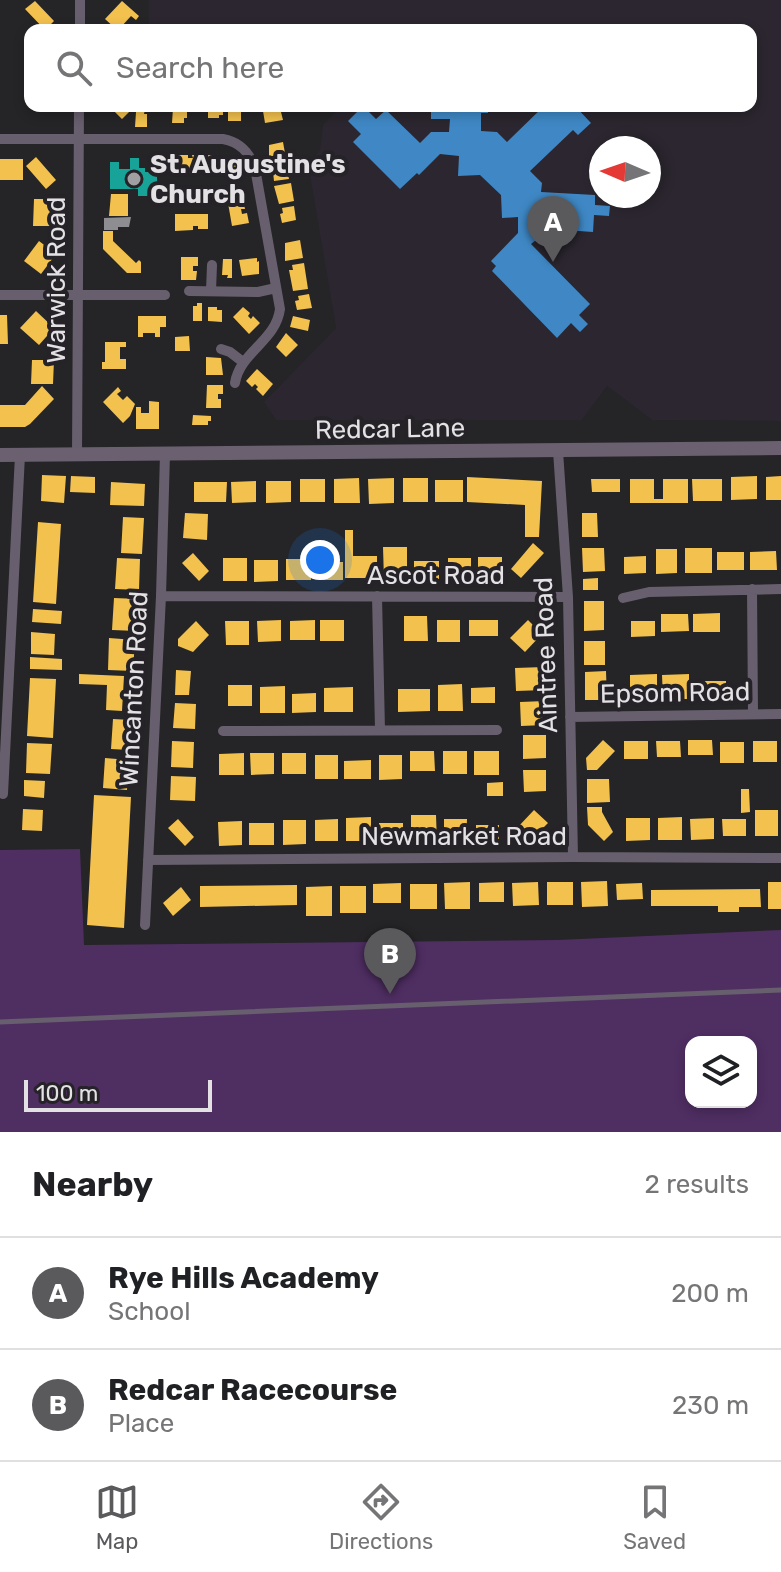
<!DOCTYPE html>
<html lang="en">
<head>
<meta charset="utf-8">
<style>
  body { margin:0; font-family:Rubik,sans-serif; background:#f2f2f2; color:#202124 }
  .controls { position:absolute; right:24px; bottom:24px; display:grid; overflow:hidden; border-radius:16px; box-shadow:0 4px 12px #0003 }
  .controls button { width:72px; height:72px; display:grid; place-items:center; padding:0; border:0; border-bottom:2px solid #e0e0e0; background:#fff; color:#202124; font:40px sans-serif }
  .compass { position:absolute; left:589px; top:136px; width:72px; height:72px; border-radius:50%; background:#fff; box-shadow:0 4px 12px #0003; rotate:272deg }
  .scale { position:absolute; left:24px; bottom:20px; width:188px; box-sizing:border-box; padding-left:8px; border:4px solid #e3e1e4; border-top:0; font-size:22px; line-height:28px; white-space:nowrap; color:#e3e1e4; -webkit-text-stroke:6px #252327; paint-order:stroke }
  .you { position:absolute; left:320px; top:560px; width:28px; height:28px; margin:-20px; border:6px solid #fff; border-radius:50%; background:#1a73e8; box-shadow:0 0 0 12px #1a73e833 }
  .badge { display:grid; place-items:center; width:52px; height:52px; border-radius:50%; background:#5a5a5d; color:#fff; font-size:26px; font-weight:700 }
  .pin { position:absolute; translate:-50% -66px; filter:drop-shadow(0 2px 4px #0008) }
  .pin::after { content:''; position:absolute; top:42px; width:28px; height:24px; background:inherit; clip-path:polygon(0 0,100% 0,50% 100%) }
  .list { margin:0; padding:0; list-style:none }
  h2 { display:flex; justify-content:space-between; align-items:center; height:104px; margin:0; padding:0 32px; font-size:34px }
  h2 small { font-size:26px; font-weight:400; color:#757577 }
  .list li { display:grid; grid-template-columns:52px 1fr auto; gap:24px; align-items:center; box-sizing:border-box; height:112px; padding:0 32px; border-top:2px solid #e0e0e0 }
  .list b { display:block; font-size:30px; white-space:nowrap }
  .list p { margin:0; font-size:26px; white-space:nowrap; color:#757577 }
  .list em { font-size:26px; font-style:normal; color:#757577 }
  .icon { flex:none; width:44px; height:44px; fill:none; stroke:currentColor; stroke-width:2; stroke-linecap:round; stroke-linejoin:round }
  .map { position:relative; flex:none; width:781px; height:1132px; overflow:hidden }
  .search { position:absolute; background:#fff; box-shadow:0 4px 12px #0003; left:24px; right:24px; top:24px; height:88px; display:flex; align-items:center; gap:20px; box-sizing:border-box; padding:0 28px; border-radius:16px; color:#757577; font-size:30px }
  .sheet { height:328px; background:#fff }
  nav { display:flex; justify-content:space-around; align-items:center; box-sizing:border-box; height:112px; border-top:2px solid #e0e0e0; background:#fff; font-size:22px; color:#757577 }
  nav a { display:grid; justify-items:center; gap:4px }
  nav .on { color:#5a5a5d }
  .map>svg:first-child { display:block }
  .built { fill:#2b262f; fill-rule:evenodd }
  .green { fill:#4f2e62; fill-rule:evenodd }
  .homes { fill:#f2c14e }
  .schools { fill:#3f88c5 }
  .public { fill:#17a398 }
  .industry { fill:#8d8d92 }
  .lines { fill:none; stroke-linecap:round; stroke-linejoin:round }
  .lane { stroke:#675f6d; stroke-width:5 }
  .street { stroke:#675f6d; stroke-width:10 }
  .secondary { stroke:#6a6070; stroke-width:14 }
  .poi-dot { fill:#a09fa2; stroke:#252327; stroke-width:3 }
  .labels { text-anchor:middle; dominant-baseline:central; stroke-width:8; stroke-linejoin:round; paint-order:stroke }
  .poi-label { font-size:26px; font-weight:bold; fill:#e3e1e4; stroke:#252327; text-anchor:start }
  .street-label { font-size:26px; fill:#e3e1e4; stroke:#252327 }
</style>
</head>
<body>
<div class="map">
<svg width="781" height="1132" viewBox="0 0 781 1132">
  <rect width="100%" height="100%" fill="#252426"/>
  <path class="built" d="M 149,0 L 781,0 L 781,421 L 652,420 L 607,386 L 582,420 L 276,420 L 264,402 L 336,328 L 308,164 L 320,150 L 323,125 L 342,106 L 751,106 L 751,30 L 149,30 ZM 601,148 L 649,148 L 649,196 L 601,196 Z"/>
  <path class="green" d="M 80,849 L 84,945 L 558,940 L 781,930 L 781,1132 L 0,1132 L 0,850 ZM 691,1042 L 751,1042 L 751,1102 L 691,1102 Z"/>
  <path class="homes" d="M 35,1 L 54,21 L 45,30 L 25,9 Z
    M 122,1 L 139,16 L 136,20 L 131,16 L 121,27 L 125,30 L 117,30 L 105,19 Z
    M 109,106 L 142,106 L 145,109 L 144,114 L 147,114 L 147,127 L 135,127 L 136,112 L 133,108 L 122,119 Z
    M 208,106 L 223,106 L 223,115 L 219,115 L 219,118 L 208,118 Z
    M 228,106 L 241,106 L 241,121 L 228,121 Z
    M 173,108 L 187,108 L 187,118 L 184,118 L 184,123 L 172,123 Z
    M 280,108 L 283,120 L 265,123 L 263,111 Z
    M 283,142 L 286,159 L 269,162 L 269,145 Z
    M 178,155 L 188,155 L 188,158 L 193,158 L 192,155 L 202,155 L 202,171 L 179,170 Z
    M 204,155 L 213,155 L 213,159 L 218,159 L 218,170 L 204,170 Z
    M 36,157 L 56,180 L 46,189 L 26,166 Z
    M 232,158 L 240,158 L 240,163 L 243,163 L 243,170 L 240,170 L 240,174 L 223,174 L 223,159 Z
    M 0,159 L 23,159 L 23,180 L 0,180 Z
    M 286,165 L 289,179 L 274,181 L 273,172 L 276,171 L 276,166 Z
    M 291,183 L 294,201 L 279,204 L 274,186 Z
    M 111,194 L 128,194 L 128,216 L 109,216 Z
    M 34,199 L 55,199 L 55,226 L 33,226 Z
    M 243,200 L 245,209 L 241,209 L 242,214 L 247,213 L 249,223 L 232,226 L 228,203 Z
    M 294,206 L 296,220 L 282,223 L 280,214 L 283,213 L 282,208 Z
    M 175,214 L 208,214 L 208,229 L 198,229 L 198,226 L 193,226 L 193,230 L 175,231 Z
    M 103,231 L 113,231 L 113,241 L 136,263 L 139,260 L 141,262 L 141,273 L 127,273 L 103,249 Z
    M 300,240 L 303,258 L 285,261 L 285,243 Z
    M 39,241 L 56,254 L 41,274 L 24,261 Z
    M 181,257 L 198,257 L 198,266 L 193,266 L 193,271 L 197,271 L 196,280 L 181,280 Z
    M 257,258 L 257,262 L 259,261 L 259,274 L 242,276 L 239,260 Z
    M 223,259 L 232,259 L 232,278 L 227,278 L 228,275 L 222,275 Z
    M 304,263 L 308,289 L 293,291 L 289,270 L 293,270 L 292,265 Z
    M 309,294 L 312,308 L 297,310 L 295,301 L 299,300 L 298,296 Z
    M 197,303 L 202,303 L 202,321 L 193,321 L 193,306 L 197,306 Z
    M 208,307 L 217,307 L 217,310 L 222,310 L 222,322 L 208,321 Z
    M 243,307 L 250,313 L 248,316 L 251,319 L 253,316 L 260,323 L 249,334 L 233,317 Z
    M 36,311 L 54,328 L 39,345 L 20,328 Z
    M 0,315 L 7,315 L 8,344 L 0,344 Z
    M 138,316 L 166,316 L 166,327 L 160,327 L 160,337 L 155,337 L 155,333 L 143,333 L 143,337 L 138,337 Z
    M 293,316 L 310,320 L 308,331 L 290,327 Z
    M 286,333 L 298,345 L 286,357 L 276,347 Z
    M 189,336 L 190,351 L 175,351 L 175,337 Z
    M 105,342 L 126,342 L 126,347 L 120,347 L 120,359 L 126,359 L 126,369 L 102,369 L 102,362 L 105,362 Z
    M 206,357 L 221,358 L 223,375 L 206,375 Z
    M 32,360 L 54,360 L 53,384 L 31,384 Z
    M 257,369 L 273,384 L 263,396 L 256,389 L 258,387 L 255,384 L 252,387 L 246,381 Z
    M 207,385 L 223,385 L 223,394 L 218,394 L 218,399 L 221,399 L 221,408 L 206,408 Z
    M 42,386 L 54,399 L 30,424 L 25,427 L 0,427 L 0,405 L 25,405 Z
    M 118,387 L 121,391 L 117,394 L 123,400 L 127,396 L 135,404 L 130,416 L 123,423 L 103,402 Z
    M 149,401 L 159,402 L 159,429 L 136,429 L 136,407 L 141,407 L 141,413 L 149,413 Z
    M 193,415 L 211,416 L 211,421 L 208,421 L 208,425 L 192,425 Z
    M 42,475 L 66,476 L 64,503 L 41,501 Z
    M 71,476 L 95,477 L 95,493 L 70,492 Z
    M 757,476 L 757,499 L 731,500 L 731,477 Z
    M 781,476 L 781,500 L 766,500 L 766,477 Z
    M 467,477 L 542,481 L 539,537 L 525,537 L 525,505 L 467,502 Z
    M 359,478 L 360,503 L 334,503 L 334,479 Z
    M 394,478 L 394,503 L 369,504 L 368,479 Z
    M 403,478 L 428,478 L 428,502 L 403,502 Z
    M 300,479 L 325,479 L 325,502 L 300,502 Z
    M 591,479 L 620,479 L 620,492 L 592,492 Z
    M 630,479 L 654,479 L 654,499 L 663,499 L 663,479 L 688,479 L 688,503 L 630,503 Z
    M 692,479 L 722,479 L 722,501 L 693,501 Z
    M 435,480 L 463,480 L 463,502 L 435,502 Z
    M 256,481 L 256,502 L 232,503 L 231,482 Z
    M 266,481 L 291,481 L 291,502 L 266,503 Z
    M 111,482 L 145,484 L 144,506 L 110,505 Z
    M 194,482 L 227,482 L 226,502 L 194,502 Z
    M 185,513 L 208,514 L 207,540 L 183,538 Z
    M 582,513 L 597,513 L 598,537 L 582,537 Z
    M 123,517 L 144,518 L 142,554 L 121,553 Z
    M 38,522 L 61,524 L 56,604 L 33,602 Z
    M 345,530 L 353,530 L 353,556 L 377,556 L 377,578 L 345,578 Z
    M 533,543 L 544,553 L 521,578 L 511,569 Z
    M 383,547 L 407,547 L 407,580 L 384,580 Z
    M 582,548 L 604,548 L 605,571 L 583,572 Z
    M 685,548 L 712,548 L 712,573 L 685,573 Z
    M 656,549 L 677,549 L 677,573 L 656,574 Z
    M 776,551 L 777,570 L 750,570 L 750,552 Z
    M 717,552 L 744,552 L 744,570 L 717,570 Z
    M 193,553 L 209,571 L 199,581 L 182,563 Z
    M 646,556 L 646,573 L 624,574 L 624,557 Z
    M 478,557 L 502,557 L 502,579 L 478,579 Z
    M 117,558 L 140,559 L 139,590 L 115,589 Z
    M 223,558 L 247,558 L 247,581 L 223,581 Z
    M 448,558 L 471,558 L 471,579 L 448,579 Z
    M 286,559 L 311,559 L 311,580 L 286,580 Z
    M 254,560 L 278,560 L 278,581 L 254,582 Z
    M 414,561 L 439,561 L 439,580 L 414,580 Z
    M 320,562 L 343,562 L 343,580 L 320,580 Z
    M 598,578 L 598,590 L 583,590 L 583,579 Z
    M 114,598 L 139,599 L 137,631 L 112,630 Z
    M 584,601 L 604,601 L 604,630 L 584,631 Z
    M 33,609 L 62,611 L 61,624 L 32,622 Z
    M 720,613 L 720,632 L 693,632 L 693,614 Z
    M 661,614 L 688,614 L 689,631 L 661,632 Z
    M 404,616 L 427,616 L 428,641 L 404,641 Z
    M 281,620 L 281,641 L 258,642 L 257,621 Z
    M 315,620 L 315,640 L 290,640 L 290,621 Z
    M 320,620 L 344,620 L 344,641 L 320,641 Z
    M 437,620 L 460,620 L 460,642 L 437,642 Z
    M 469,620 L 498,620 L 498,636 L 469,636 Z
    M 528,620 L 542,634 L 525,652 L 510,638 Z
    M 196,621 L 209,635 L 193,652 L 178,646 L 178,639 Z
    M 225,621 L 249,621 L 249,645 L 226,645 Z
    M 631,621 L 655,621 L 655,636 L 631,637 Z
    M 31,632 L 55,634 L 54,655 L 31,654 Z
    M 109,638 L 135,640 L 133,671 L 108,670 Z
    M 584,641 L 605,641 L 605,665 L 584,665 Z
    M 30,657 L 62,659 L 62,670 L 30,669 Z
    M 544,667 L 545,690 L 516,691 L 515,668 Z
    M 176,670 L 191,671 L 189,695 L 175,695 Z
    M 606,671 L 607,700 L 585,700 L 585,672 Z
    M 79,674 L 124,676 L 122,711 L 106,710 L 107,685 L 79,684 Z
    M 657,674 L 657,700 L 630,700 L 630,675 Z
    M 689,674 L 689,699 L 663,699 L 662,675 Z
    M 30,678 L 56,679 L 53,738 L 27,736 Z
    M 694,681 L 726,681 L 726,699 L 695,699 Z
    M 462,684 L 463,711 L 438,711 L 438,685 Z
    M 228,685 L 252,685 L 252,706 L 228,706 Z
    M 285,686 L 285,713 L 260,713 L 260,687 Z
    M 353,687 L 353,712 L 324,712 L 324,688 Z
    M 495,687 L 495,703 L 471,703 L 471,688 Z
    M 398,689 L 430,689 L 430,711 L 398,712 Z
    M 316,693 L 316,712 L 292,713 L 292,694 Z
    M 545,701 L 545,725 L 521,726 L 520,702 Z
    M 175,703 L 196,704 L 195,729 L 173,728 Z
    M 113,719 L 131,720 L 129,750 L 111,749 Z
    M 523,735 L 546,735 L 546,758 L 523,759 Z
    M 603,740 L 615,751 L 597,770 L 587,770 L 586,758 Z
    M 688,740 L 712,740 L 713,755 L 688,755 Z
    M 172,741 L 194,742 L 193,768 L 171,767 Z
    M 624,741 L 648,741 L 648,759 L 624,759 Z
    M 656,741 L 680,741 L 681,757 L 657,757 Z
    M 753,741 L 777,741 L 777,762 L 753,762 Z
    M 720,742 L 744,742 L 744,763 L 720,763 Z
    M 27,743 L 52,744 L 50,774 L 26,773 Z
    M 410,751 L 434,751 L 435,771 L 410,771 Z
    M 443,751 L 467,751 L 467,774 L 443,774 Z
    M 474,751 L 499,751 L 499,775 L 474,775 Z
    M 244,753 L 244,775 L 219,775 L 219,754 Z
    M 250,753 L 274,753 L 274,774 L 251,775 Z
    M 282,753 L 306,753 L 306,774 L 282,774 Z
    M 315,755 L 338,755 L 338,779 L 315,779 Z
    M 379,755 L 402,755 L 402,779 L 379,780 Z
    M 105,758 L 129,760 L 127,790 L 103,788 Z
    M 371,760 L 371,779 L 344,779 L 344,761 Z
    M 523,770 L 546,770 L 546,791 L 524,792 Z
    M 171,776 L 196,777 L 195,801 L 170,800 Z
    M 587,779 L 609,779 L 610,802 L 587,803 Z
    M 24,780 L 45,781 L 44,798 L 24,796 Z
    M 503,782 L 503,796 L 487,796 L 487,783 Z
    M 741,789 L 749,789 L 750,812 L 741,813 Z
    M 94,795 L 131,797 L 124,928 L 87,925 Z
    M 587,807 L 602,807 L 602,812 L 613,832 L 604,841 L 588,825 Z
    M 23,809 L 43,810 L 42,831 L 22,830 Z
    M 534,810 L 548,823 L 530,841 L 517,828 Z
    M 755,810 L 778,810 L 778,836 L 755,836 Z
    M 411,815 L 436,815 L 437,843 L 411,843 Z
    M 371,817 L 371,841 L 346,841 L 346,818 Z
    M 682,817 L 682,840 L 658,840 L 658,818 Z
    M 626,818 L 650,818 L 650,840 L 626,841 Z
    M 714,818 L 714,839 L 691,840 L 690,819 Z
    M 178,819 L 194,837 L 185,846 L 168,828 Z
    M 338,819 L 338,841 L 315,841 L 315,820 Z
    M 444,819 L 467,819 L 466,843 L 444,843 Z
    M 722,819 L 746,819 L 746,836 L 723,836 Z
    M 283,820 L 306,820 L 306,844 L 283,845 Z
    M 242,821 L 242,845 L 219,846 L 218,822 Z
    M 249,823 L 274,823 L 274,845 L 249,845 Z
    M 379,823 L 403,823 L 403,841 L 379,841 Z
    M 476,825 L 499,825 L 499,842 L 476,843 Z
    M 607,881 L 608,906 L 582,907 L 581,882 Z
    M 470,882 L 470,909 L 445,909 L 444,883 Z
    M 504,882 L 504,902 L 479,902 L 479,883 Z
    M 538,882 L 539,905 L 513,906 L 512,883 Z
    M 547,882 L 573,882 L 573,905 L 547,905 Z
    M 768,882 L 781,882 L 781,909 L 768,909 Z
    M 401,883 L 401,903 L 373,903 L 373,884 Z
    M 642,883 L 643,899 L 617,900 L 616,884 Z
    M 410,884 L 437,884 L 437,909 L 410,909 Z
    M 297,885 L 297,905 L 200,907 L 200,886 Z
    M 332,886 L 332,916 L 306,916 L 306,887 Z
    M 340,886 L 366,886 L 366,913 L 340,913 Z
    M 181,887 L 191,900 L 173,916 L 163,903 Z
    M 760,889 L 761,907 L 739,907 L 739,912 L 718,912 L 718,906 L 651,906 L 651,890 Z"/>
  <path class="schools" d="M 363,106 L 376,119 L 386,110 L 420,143 L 431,132 L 449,132 L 450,119 L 431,119 L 431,106 L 488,106 L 488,113 L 481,113 L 481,131 L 497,132 L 507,142 L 544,106 L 575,106 L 591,123 L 578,135 L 573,130 L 530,171 L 542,183 L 541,192 L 595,195 L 595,205 L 610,206 L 609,216 L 594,215 L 593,232 L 536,228 L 536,240 L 531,244 L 590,304 L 579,315 L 588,324 L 580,332 L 571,323 L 557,338 L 492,271 L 496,266 L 491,261 L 518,233 L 518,217 L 502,218 L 501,195 L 480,175 L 458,176 L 459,156 L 440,154 L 419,175 L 417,173 L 400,189 L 353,142 L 361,134 L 348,121 Z"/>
  <path class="public" d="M 130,158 L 139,158 L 139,168 L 145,168 L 145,172 L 157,172 L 157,186 L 150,186 L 150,193 L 155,193 L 155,196 L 138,196 L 138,189 L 110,189 L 110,162 L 119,162 L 119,169 L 130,169 Z"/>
  <path class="industry" d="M 131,217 L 129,227 L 118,227 L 118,230 L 104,230 L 104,218 Z"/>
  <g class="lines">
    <path class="lane" d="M 0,1022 L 781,990"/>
    <path class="street" d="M 80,30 L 80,0
      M 0,139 L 223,139 C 240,142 249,152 255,168 L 280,309 C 276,341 240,352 235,383
      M 189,291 L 258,292 L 276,288
      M 211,291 L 212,265
      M 0,295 L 165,295
      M 221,349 L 230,352 L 243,362
      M 558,451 L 568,597 L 573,857
      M 77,455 L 79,106
      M 752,589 L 753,714
      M 161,596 L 568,597
      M 377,596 L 380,730
      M 623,598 L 649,592 L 781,589
      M 570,717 L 781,714
      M 223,731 L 497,730
      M 3,794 L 20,455
      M 148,860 L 573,857 L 781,858
      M 145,925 L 161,596 L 165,454"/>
    <path class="secondary" d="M 0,455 L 781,448"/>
  </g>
  <circle class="poi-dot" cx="134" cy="179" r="8"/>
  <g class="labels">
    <g class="poi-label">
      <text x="150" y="164">St. Augustine's<tspan x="150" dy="30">Church</tspan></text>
    </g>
    <g class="street-label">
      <text transform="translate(56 280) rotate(-90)">Warwick Road</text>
      <text transform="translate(390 429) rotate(-1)">Redcar Lane</text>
      <text x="436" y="575">Ascot Road</text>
      <text transform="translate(546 655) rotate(-92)">Aintree Road</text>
      <text transform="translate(134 689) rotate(-87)">Wincanton Road</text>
      <text transform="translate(675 693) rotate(-1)">Epsom Road</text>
      <text x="464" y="836">Newmarket Road</text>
    </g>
  </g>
</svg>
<div class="controls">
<button><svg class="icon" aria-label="layers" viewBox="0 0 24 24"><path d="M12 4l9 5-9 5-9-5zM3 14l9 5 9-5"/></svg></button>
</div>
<svg class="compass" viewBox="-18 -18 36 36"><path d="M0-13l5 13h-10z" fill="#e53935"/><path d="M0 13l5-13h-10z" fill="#757577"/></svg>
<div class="scale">100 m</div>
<div class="you"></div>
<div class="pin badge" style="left:553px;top:262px">A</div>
<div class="pin badge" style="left:390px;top:994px">B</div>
<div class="search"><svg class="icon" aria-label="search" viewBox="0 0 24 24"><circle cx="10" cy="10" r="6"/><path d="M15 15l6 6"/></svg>Search here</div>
</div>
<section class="sheet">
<h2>Nearby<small>2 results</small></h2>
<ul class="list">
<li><span class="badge">A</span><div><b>Rye Hills Academy</b><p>School</p></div><em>200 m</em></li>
<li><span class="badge">B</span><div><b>Redcar Racecourse</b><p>Place</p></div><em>230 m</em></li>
</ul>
</section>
<nav>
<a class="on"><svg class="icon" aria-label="map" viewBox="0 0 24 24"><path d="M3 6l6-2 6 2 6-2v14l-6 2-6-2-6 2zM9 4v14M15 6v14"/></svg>Map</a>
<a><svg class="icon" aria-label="directions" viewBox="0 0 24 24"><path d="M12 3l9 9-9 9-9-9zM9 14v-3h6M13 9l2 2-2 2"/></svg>Directions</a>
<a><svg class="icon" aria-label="saved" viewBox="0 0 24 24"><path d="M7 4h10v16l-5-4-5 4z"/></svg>Saved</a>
</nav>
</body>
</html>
